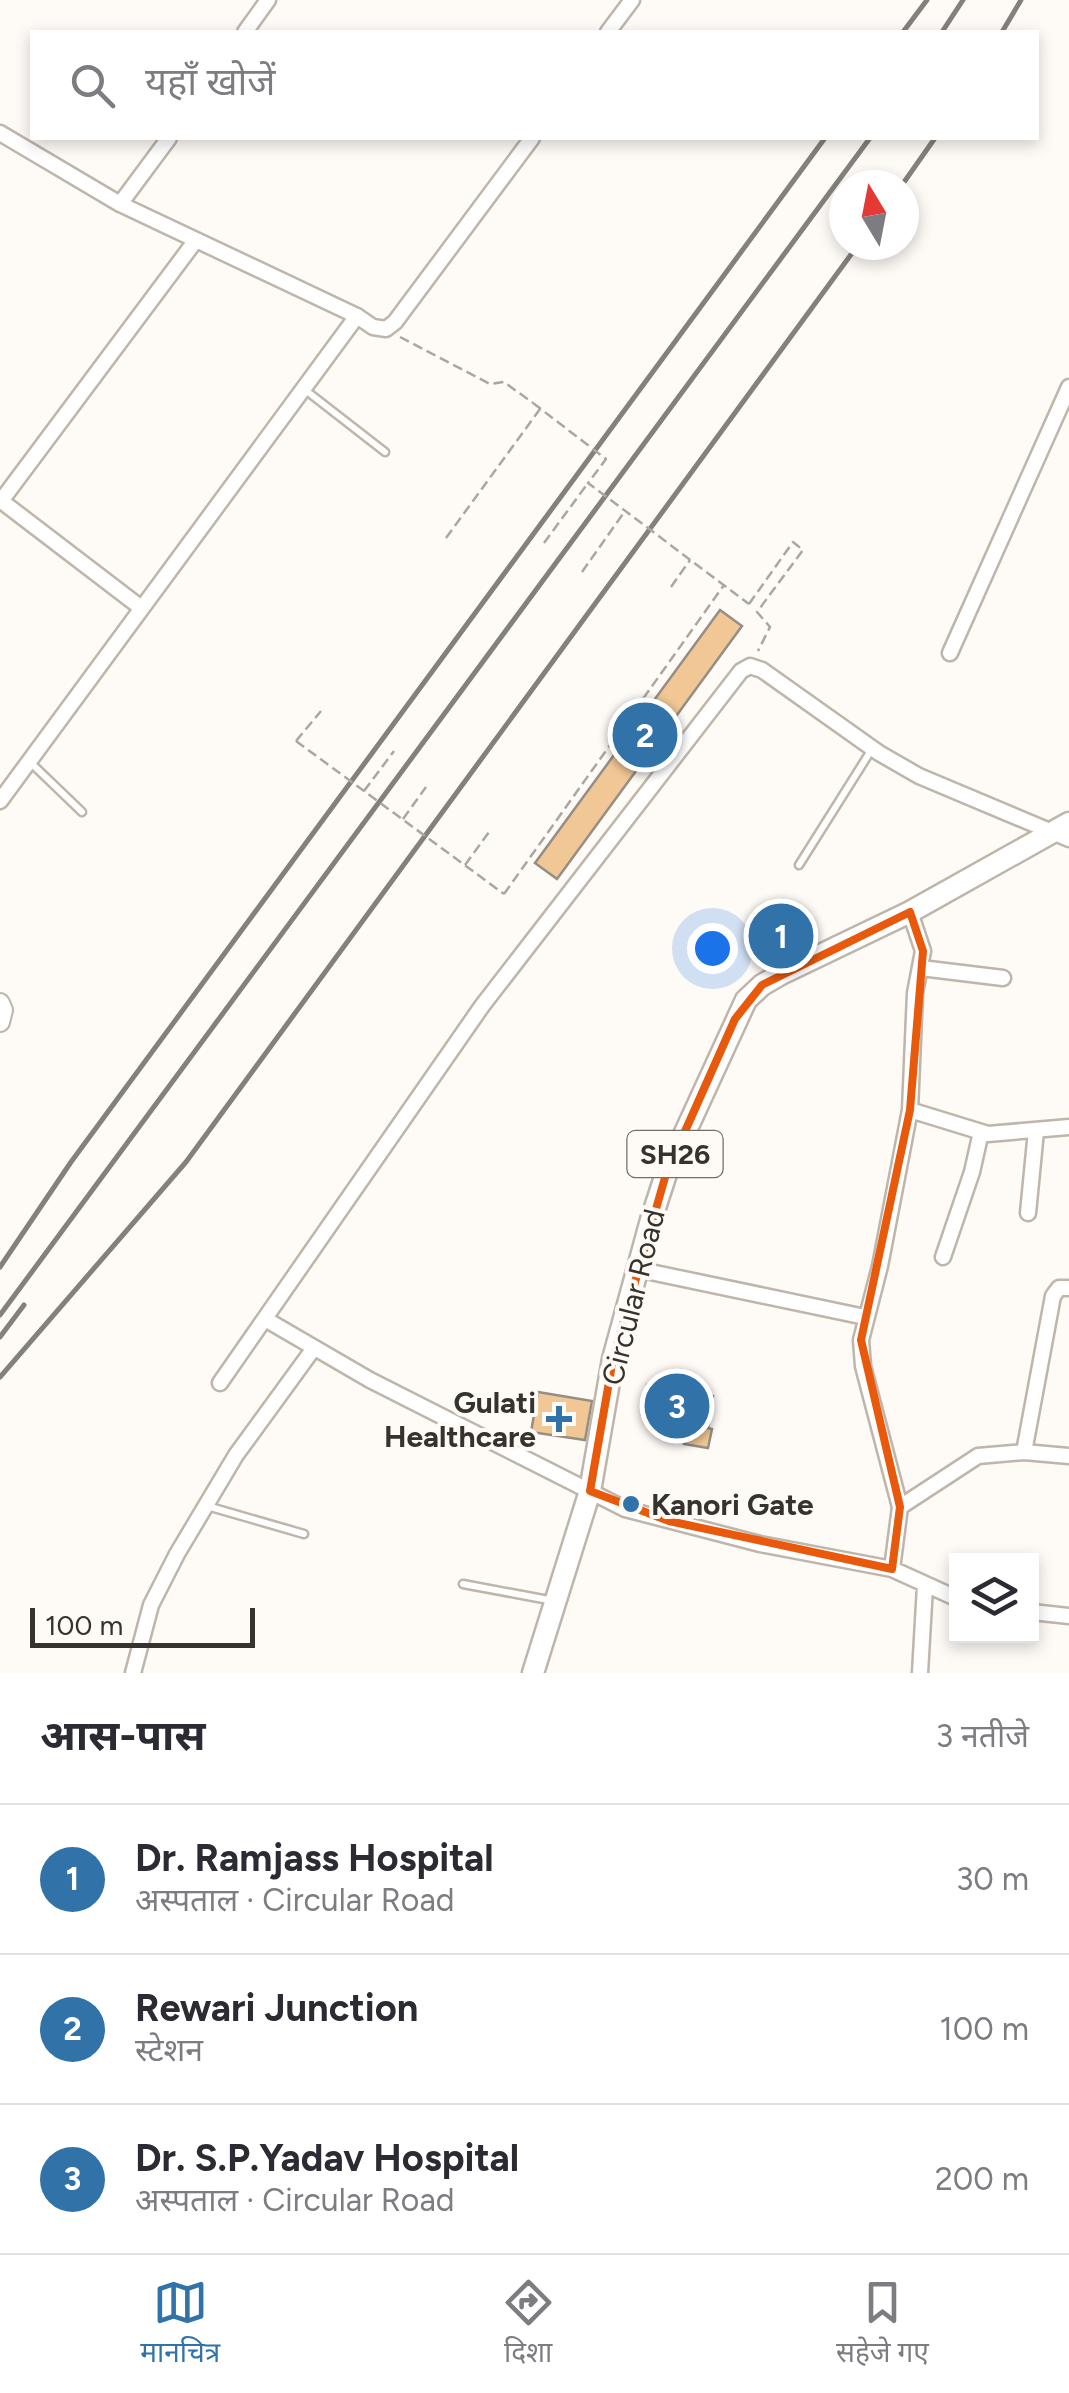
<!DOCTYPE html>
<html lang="hi">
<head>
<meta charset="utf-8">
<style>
  body { margin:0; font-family:Figtree,"Noto Sans Devanagari",sans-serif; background:#f2f2f3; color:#2b2b33 }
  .controls { position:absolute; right:30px; bottom:30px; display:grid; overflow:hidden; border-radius:0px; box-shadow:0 5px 15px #0003 }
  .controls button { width:90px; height:90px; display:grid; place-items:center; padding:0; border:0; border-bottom:2px solid #e1e1e2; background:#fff; color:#2b2b33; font:50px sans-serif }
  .compass { position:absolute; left:829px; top:170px; width:90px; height:90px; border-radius:50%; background:#fff; box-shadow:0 5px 15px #0003; rotate:350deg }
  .scale { position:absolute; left:30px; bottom:25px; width:225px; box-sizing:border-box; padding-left:10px; border:5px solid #36322e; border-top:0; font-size:28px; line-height:35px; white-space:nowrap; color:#36322e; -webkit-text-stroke:8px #fefaf6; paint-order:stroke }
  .you { position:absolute; left:712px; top:948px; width:35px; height:35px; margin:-25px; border:8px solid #fff; border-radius:50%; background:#1a73e8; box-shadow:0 0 0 15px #1a73e833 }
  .badge { display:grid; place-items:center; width:65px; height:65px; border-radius:50%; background:#3173a9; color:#fff; font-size:32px; font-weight:700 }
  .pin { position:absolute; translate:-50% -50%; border:5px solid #fff; box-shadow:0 2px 10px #0006 }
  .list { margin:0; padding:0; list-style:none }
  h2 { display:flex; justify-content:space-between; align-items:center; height:130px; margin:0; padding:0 40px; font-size:42px }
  h2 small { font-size:32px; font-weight:400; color:#7c7c81 }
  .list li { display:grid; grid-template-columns:65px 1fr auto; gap:30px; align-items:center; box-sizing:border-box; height:150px; padding:0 40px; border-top:2px solid #e1e1e2 }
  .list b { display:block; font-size:38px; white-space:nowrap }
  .list p { margin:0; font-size:32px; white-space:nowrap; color:#7c7c81 }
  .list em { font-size:32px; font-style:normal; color:#7c7c81 }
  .icon { flex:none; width:55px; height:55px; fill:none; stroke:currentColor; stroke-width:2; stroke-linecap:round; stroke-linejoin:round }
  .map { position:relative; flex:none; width:1069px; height:1673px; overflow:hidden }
  .search { position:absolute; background:#fff; box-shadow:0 5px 15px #0003; left:30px; right:30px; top:30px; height:110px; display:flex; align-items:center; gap:25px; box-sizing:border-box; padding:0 35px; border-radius:0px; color:#7c7c81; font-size:38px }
  .sheet { height:580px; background:#fff }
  nav { display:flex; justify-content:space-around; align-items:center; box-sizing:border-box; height:140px; border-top:2px solid #e1e1e2; background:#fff; font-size:28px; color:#7c7c81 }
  nav a { display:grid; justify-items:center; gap:5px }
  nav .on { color:#3173a9 }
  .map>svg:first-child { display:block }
  .building { fill:#f1c795; stroke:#968e85; stroke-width:2.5 }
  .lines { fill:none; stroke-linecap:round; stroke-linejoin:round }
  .service-casing { stroke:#beb5ab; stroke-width:11 }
  .minor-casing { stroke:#beb5ab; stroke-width:19 }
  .tertiary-casing { stroke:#beb5ab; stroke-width:22 }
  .primary-casing { stroke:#beb5ab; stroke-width:25 }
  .path { stroke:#aaa6a2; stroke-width:2.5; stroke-dasharray:10 5; stroke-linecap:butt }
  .service { stroke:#fff; stroke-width:6 }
  .minor { stroke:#fff; stroke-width:14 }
  .tertiary { stroke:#fff; stroke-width:18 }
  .primary { stroke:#fff; stroke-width:20 }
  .rail { stroke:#84807c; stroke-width:5 }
  .path-bridge { stroke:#aaa6a2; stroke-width:2.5; stroke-dasharray:10 5; stroke-linecap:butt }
  .marked { fill:none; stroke:#e8590c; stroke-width:8; stroke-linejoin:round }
  .poi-dot { fill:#3173a9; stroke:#fefaf6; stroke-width:4 }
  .labels { text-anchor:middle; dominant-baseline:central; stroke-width:8; stroke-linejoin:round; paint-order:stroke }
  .shield { fill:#fefaf6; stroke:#726e6a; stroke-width:2.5 }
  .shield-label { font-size:28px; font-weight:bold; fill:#36322e }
  .street-label { font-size:30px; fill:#36322e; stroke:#fefaf6 }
  .poi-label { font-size:30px; font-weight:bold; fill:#36322e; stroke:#fefaf6; text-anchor:end }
</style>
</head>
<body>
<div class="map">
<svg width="1069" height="1673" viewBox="0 0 1069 1673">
  <rect width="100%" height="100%" fill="#fefaf6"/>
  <path class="building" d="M 720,610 L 742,626 L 557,879 L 535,863 Z
    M 768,914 L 774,923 L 785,916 L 796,940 L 775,948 L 769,938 L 759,944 L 754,930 Z
    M 647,1385 L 713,1396 L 708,1428 L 712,1429 L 708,1448 L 684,1444 L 688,1422 L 642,1415 Z
    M 538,1392 L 592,1401 L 585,1440 L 531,1432 Z"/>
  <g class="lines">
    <defs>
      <path id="service" d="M 304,389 L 385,452
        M 30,762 L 82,812
        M 799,865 L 872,749
        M 207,1506 L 304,1534
        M 463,1584 L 554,1601"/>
      <path id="minor" d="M 245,32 L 268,0
        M 608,32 L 632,0
        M 0,133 L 120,204 L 357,316 L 373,327 L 386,329 L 395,322 L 532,138
        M 120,204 L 169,138
        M 0,500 L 140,607
        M 1,501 L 196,240
        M 950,653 L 1069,387
        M 0,801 L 357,316
        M 921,968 L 1003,978
        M 910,1110 L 988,1134 L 1069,1127
        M 1028,1213 L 1036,1131
        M 943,1257 L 972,1172 L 981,1132
        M 636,1269 L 865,1317
        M 265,1319 L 370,1380 L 625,1509 L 760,1544 L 892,1569 L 956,1598
        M 220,1383 L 482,1006 L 741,671 L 750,666 L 762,670 L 879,753 L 919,776 L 1069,839
        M 1024,1452 L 1053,1296 L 1059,1288 L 1069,1288
        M 900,1507 L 978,1456 L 1024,1452 L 1069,1456
        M 892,1569 L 900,1507 L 863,1366 L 861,1340 L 880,1266 L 910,1110 L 915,993 L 923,951 L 910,912
        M 1032,1612 L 1069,1616
        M 133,1673 L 151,1605 L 177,1554 L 236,1455 L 314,1348
        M 920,1673 L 925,1586"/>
      <path id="tertiary" d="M 0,1003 L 3,1010 L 0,1022"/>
      <path id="primary" d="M 533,1673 L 590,1491 L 613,1359 L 651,1220 L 666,1174 L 746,1000 L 762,985 L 781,974 L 910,912 L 1069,823"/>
    </defs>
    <use href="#service" class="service-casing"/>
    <use href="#minor" class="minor-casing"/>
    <use href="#tertiary" class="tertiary-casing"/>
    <use href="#primary" class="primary-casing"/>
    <path class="path" d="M 400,337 L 490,384 L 504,382 L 533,403
      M 446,538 L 540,409
      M 544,543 L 588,483
      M 582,572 L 625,511
      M 671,587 L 690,560
      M 749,604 L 793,542 L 803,550 L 757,612 L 770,627 L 758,651
      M 296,741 L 321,711
      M 364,791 L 394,751
      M 403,819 L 426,787
      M 465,865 L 489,832
      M 504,894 L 724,585"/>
    <use href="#service" class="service"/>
    <use href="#minor" class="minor"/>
    <use href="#tertiary" class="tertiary"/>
    <use href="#primary" class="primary"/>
    <path class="rail" d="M 903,32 L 927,0
      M 942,32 L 963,0
      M 1002,32 L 1021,0
      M 902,185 L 935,138
      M 0,1267 L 71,1162 L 825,138
      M 0,1315 L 870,138
      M 0,1337 L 24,1305
      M 0,1377 L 186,1162 L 858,245"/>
    <path class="path-bridge" d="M 533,403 L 606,459 L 588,483 L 749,604
      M 296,741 L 504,894"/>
  </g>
  <path class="marked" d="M 910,912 L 923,951 L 910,1110 L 861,1340 L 900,1507 L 892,1569 L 669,1521 L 590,1491 L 613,1359 L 666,1174 L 735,1019 L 762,985 Z"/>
  <g class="poi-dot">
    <path d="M554 1404h10v10h10v10h-10v10h-10v-10h-10v-10h10z"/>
    <circle cx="631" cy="1504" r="10"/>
  </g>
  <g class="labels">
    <rect class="shield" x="627.5" y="1131" width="95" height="46" rx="8"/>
    <g class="shield-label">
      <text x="675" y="1154">SH26</text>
    </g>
    <g class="street-label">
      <text transform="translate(633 1297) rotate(-76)">Circular Road</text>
    </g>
    <g class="poi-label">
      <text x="536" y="1402">Gulati<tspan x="536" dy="34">Healthcare</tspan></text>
      <text x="651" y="1504" text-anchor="start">Kanori Gate</text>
    </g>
  </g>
</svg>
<div class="controls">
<button><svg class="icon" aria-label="layers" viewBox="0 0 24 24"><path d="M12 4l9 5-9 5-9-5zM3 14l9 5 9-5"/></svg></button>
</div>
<svg class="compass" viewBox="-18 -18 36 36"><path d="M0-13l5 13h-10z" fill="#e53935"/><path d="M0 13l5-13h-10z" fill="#7c7c81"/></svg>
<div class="scale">100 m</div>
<div class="you"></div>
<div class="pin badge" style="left:781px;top:936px">1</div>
<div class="pin badge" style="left:645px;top:735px">2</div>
<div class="pin badge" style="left:677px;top:1406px">3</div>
<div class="search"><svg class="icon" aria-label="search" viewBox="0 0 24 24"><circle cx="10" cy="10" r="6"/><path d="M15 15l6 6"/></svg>यहाँ खोजें</div>
</div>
<section class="sheet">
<h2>आस-पास<small>3 नतीजे</small></h2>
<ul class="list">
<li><span class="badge">1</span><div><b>Dr. Ramjass Hospital</b><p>अस्पताल · Circular Road</p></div><em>30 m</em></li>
<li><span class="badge">2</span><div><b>Rewari Junction</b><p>स्टेशन</p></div><em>100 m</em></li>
<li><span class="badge">3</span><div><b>Dr. S.P.Yadav Hospital</b><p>अस्पताल · Circular Road</p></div><em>200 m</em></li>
</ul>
</section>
<nav>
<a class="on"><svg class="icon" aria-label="map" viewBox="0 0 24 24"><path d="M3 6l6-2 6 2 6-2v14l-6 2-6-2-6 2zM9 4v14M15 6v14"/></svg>मानचित्र</a>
<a><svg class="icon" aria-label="directions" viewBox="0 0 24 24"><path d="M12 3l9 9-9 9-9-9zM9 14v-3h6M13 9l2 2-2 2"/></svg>दिशा</a>
<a><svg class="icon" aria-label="saved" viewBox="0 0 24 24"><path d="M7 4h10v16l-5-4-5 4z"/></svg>सहेजे गए</a>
</nav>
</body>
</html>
